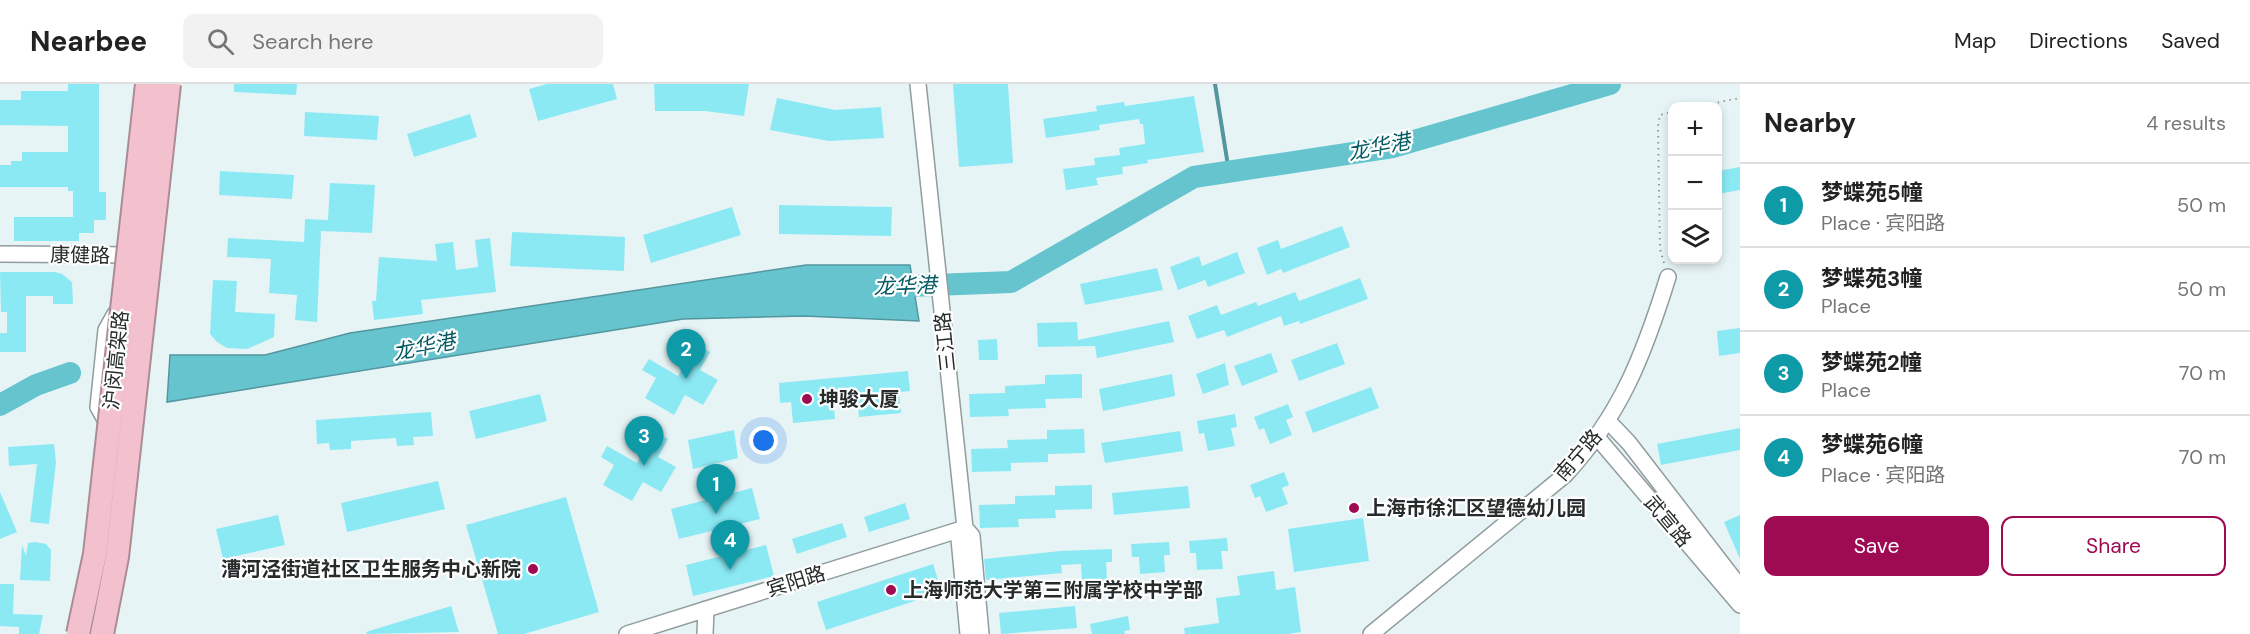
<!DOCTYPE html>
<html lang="en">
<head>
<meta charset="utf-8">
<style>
  body { margin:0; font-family:"DM Sans","Noto Sans SC",sans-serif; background:#f2f2f2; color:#222 }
  .controls { position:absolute; right:18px; top:18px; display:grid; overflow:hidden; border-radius:12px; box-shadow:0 3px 9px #0003 }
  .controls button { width:54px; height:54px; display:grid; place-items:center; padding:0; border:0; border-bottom:2px solid #e0e0e0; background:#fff; color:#222; font:30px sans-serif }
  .you { position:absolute; left:764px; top:357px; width:21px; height:21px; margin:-15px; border:4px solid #fff; border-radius:50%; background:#1a73e8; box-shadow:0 0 0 9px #1a73e833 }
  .badge { display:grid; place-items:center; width:39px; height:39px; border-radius:50%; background:#9f0b53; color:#fff; font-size:20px; font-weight:700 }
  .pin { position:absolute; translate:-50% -50px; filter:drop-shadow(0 2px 3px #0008) }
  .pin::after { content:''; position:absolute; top:32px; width:21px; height:18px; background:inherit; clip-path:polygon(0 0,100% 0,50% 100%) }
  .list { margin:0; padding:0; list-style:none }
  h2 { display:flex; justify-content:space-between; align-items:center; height:78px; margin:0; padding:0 24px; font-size:26px }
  h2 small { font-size:20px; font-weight:400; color:#767676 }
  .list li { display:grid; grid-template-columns:39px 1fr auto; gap:18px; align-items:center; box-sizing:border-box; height:84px; padding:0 24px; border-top:2px solid #e0e0e0 }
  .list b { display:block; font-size:22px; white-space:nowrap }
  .list p { margin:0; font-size:20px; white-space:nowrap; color:#767676 }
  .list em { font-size:20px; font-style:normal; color:#767676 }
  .actions { display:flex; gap:12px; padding:18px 24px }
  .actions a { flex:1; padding:14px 0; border:2px solid #9f0b53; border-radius:12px; text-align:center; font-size:21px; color:#9f0b53 }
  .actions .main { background:#9f0b53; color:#fff }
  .icon { flex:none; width:33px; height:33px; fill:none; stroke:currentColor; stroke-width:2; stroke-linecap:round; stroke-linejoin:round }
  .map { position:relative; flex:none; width:1740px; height:550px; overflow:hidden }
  header { display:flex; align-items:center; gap:36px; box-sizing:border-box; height:84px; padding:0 30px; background:#fff; border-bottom:2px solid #e0e0e0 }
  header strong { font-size:28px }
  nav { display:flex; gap:33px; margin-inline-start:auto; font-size:21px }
  .search { width:420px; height:54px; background:#f2f2f2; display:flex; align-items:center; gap:15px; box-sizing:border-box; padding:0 21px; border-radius:12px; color:#767676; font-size:22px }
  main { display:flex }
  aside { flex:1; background:#fff }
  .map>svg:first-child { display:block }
  .water { fill:#66c4cf; stroke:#53969e; stroke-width:1.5 }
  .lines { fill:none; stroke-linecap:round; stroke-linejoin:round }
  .stream { stroke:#53969e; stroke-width:4 }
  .river { stroke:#66c4cf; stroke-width:22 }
  .building { fill:#8be9f4 }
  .minor-casing { stroke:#909c9e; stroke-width:18 }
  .path { stroke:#919a9b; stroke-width:2; stroke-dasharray:1.5 4.5; stroke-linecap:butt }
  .minor { stroke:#fff; stroke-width:15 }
  .highway-bridge-casing { stroke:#ab8c95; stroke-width:26; stroke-linecap:butt }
  .highway-bridge { stroke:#f3c1ce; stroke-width:22 }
  .poi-dot { fill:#9f0b53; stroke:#fefefe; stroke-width:2 }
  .labels { text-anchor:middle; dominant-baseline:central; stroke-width:4.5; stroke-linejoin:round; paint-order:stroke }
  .street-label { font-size:20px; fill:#262b2b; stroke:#fefefe }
  .poi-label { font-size:20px; font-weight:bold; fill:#262b2b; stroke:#fefefe; text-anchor:start }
  .water-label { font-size:21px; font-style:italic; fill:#045a63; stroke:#fefefe }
</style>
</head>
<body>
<header>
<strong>Nearbee</strong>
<div class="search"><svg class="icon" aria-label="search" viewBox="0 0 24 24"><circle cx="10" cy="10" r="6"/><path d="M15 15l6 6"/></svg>Search here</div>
<nav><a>Map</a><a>Directions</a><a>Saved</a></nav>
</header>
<main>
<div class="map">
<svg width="1740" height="550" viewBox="0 0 1740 550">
  <rect width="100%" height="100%" fill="#e7f4f6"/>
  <path class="water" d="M 806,181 L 910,181 L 919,237 L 804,232 L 683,235 L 167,318 L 170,271 L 265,271 L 350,249 Z"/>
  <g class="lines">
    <path class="stream" d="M 1215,0 L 1229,88"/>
    <path class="river" d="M 883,203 L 1011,198 L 1194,93 L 1393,63 L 1610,0
      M 0,321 L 36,301 L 70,289"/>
  </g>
  <path class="building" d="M 68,0 L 99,0 L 99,108 L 106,108 L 106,136 L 94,136 L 94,149 L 79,149 L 79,157 L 14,157 L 14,133 L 73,133 L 73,107 L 68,107 L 68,103 L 0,103 L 0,81 L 11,81 L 11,77 L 22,77 L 22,68 L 68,68 L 68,42 L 0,41 L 0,16 L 21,16 L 21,7 L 68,7 Z
    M 234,0 L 297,0 L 296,11 L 234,8 Z
    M 547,0 L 613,0 L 617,15 L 538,37 L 529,5 Z
    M 654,0 L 749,0 L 744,32 L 705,27 L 655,27 Z
    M 953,0 L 1008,0 L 1013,79 L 959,83 Z
    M 1194,12 L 1204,68 L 1147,76 L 1148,79 L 1122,83 L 1123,90 L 1096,94 L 1098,101 L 1066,106 L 1063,85 L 1095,81 L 1094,74 L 1120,71 L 1119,64 L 1145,60 L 1143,40 L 1140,40 L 1139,35 L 1099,41 L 1100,46 L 1046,54 L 1043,35 L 1097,27 L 1096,22 L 1124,18 L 1125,22 Z
    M 777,14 L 835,26 L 881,23 L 884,54 L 829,57 L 770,46 Z
    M 305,28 L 379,32 L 377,56 L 304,52 Z
    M 470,30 L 477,53 L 414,73 L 407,50 Z
    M 1740,83 L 1740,106 L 1718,110 L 1718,87 Z
    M 220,87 L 294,91 L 292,115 L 219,111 Z
    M 330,99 L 375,101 L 372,149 L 321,147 L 317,238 L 295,236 L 297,211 L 269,209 L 271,175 L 227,173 L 228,154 L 304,158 L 305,135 L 328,136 Z
    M 779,121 L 892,123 L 891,152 L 779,150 Z
    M 732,123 L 741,151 L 651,179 L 643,151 Z
    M 1342,142 L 1350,163 L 1283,189 L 1281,185 L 1267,191 L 1257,164 L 1278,156 L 1281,165 Z
    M 512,148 L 625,153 L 624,187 L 510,182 Z
    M 490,154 L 496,208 L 421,216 L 423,230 L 374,236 L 372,217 L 376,217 L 379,173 L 437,177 L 435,160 L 453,158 L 456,186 L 478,183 L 475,156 Z
    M 1237,168 L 1245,189 L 1208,203 L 1205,196 L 1178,206 L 1170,183 L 1199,172 L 1202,182 Z
    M 1157,184 L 1163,206 L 1085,221 L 1080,200 Z
    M 0,188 L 55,188 L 62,190 L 72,198 L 73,220 L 53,220 L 53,212 L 26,212 L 26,268 L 0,268 L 0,249 L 7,249 L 7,228 L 1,228 Z
    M 1360,194 L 1368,215 L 1300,240 L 1299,237 L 1284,242 L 1281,232 L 1227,253 L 1224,246 L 1197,255 L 1188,232 L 1217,221 L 1221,231 L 1256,218 L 1258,222 L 1295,208 L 1299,217 Z
    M 213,196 L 237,197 L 235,228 L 275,230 L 274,253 L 247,265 L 227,264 L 217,258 L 210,250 Z
    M 1169,237 L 1174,258 L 1097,274 L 1095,262 L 1038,263 L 1037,239 L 1077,238 L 1078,256 Z
    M 1740,244 L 1740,269 L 1719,272 L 1717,247 Z
    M 997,255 L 998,276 L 979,276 L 978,256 Z
    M 1337,259 L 1345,280 L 1299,297 L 1291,276 Z
    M 697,261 L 710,268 L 700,286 L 718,296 L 703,321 L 685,311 L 674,331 L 645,314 L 656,294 L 642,286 L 649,275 L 678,292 Z
    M 1271,269 L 1278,288 L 1242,302 L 1234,282 Z
    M 1225,279 L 1229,301 L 1203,310 L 1196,290 Z
    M 908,287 L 910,307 L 899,308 L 901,329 L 859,333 L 857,309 L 833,311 L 835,335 L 793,339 L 791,318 L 780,319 L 779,299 Z
    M 1082,290 L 1082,314 L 1045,315 L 1046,324 L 1008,325 L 1009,332 L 970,333 L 969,310 L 1005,309 L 1005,302 L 1045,300 L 1045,291 Z
    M 1172,290 L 1175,312 L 1103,327 L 1099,305 Z
    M 1371,303 L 1379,324 L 1313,349 L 1305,328 Z
    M 540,310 L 547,337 L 476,355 L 469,327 Z
    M 1288,320 L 1293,333 L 1286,336 L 1292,351 L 1270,360 L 1264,344 L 1259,346 L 1254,333 Z
    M 431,328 L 433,352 L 413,353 L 414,361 L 397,362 L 396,354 L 351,357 L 351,365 L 330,366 L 329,359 L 317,360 L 316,336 Z
    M 1235,330 L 1237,343 L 1231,344 L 1235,362 L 1208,367 L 1204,349 L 1199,350 L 1197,337 Z
    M 1740,344 L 1740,366 L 1661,381 L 1657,360 Z
    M 1084,345 L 1085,369 L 1048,370 L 1048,378 L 1011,379 L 1011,387 L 972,388 L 971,365 L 1008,364 L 1007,356 L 1047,355 L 1047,346 Z
    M 734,346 L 738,374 L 693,385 L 688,356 Z
    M 1180,347 L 1183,367 L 1105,379 L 1101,359 Z
    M 655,348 L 668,355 L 658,373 L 676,383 L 661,408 L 643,398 L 632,417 L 603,401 L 614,381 L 601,373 L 607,362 L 637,379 Z
    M 54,360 L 56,378 L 49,440 L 30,438 L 37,380 L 9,382 L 8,363 Z
    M 1284,388 L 1289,401 L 1282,404 L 1288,420 L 1266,428 L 1260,412 L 1255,414 L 1250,401 Z
    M 438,397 L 445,425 L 347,448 L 341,419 Z
    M 1092,401 L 1092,425 L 1055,426 L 1056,434 L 1018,435 L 1019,443 L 980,444 L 979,421 L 1015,420 L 1015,412 L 1055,411 L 1055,402 Z
    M 1188,402 L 1190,424 L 1114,431 L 1112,409 Z
    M 752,404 L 760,435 L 679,455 L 671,425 Z
    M 0,408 L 17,448 L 0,455 Z
    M 566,413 L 599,528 L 524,550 L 498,550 L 466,441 Z
    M 905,419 L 910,435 L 869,448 L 864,433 Z
    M 278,431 L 285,461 L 223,475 L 216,445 Z
    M 1740,431 L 1740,475 L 1724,438 Z
    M 1363,434 L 1369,477 L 1294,488 L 1288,445 Z
    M 842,439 L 847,453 L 797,470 L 792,455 Z
    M 1227,454 L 1228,467 L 1221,467 L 1223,485 L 1197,486 L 1196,469 L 1190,469 L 1189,457 Z
    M 35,458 L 46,460 L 51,466 L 50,497 L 20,496 L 22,461 L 26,472 L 28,459 Z
    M 1169,458 L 1170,471 L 1164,471 L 1165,488 L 1140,490 L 1139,473 L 1132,473 L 1131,460 Z
    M 766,461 L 774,492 L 693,512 L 686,481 Z
    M 1112,465 L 1112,478 L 1106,478 L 1107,496 L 1082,497 L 1081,480 L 1061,481 L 1062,489 L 986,496 L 984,475 L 1060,467 Z
    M 933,480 L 942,508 L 826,546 L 817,518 Z
    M 1274,487 L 1276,506 L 1295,503 L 1301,548 L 1288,550 L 1185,550 L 1184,544 L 1219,539 L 1216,514 L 1240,511 L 1237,492 Z
    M 0,500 L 14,500 L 13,530 L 43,531 L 39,550 L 19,550 L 19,543 L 0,542 Z
    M 451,522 L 459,548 L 367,550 L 366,548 Z
    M 1075,522 L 1077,544 L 1001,550 L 999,529 Z
    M 1128,532 L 1130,546 L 1124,547 L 1125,550 L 1092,550 L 1090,540 Z"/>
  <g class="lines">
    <defs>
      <path id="minor" d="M 918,0 L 965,444 L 959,455 L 968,550
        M 0,170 L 135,171
        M 104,334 L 98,323 L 106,246 L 115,230
        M 1608,337 L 1629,359 L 1740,503
        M 1596,352 L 1740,521
        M 965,444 L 972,452 L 981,550
        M 627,550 L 965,444
        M 705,550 L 706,525
        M 1371,550 L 1565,391 C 1621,331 1644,270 1668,193"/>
    </defs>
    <use href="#minor" class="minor-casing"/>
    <path class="path" d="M 1700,22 L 1740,14
      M 1664,179 L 1660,165 L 1658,42 L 1660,31 L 1672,28"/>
    <use href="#minor" class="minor"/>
    <defs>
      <path id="highway-bridge" d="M 78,550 L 95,470 L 147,0
        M 102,550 L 117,473 L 169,0"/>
    </defs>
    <use href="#highway-bridge" class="highway-bridge-casing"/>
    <use href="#highway-bridge" class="highway-bridge"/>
  </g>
  <g class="poi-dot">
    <circle cx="807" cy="315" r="6"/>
    <circle cx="1354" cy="424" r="6"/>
    <circle cx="533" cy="485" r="6"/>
    <circle cx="891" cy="506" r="6"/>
  </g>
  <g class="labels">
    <g class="street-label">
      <text transform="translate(80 171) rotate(1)">康健路</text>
      <text transform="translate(945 258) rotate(-96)">三江路</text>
      <text transform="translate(116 276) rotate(-84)">沪闵高架路</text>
      <text transform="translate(1578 371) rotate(-49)">南宁路</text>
      <text transform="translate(1668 437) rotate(50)">武宣路</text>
      <text transform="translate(796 497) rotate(-17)">宾阳路</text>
    </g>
    <g class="poi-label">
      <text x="819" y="315">坤骏大厦</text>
      <text x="1366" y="424">上海市徐汇区望德幼儿园</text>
      <text x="521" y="485" text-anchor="end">漕河泾街道社区卫生服务中心新院</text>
      <text x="903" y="506">上海师范大学第三附属学校中学部</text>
    </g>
    <g class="water-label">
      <text transform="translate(1379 63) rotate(-11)">龙华港</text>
      <text transform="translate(905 202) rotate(-2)">龙华港</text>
      <text transform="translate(424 263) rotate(-11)">龙华港</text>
    </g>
  </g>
</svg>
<div class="controls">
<button>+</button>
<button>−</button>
<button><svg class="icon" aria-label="layers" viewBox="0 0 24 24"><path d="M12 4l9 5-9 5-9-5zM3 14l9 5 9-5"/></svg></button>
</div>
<div class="you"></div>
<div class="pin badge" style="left:716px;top:430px;background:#0f9aa8">1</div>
<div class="pin badge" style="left:686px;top:295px;background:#0f9aa8">2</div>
<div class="pin badge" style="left:644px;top:382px;background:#0f9aa8">3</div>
<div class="pin badge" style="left:730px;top:486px;background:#0f9aa8">4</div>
</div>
<aside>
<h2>Nearby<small>4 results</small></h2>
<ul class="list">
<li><span class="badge" style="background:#0f9aa8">1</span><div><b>梦蝶苑5幢</b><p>Place · 宾阳路</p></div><em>50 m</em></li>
<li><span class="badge" style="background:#0f9aa8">2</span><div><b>梦蝶苑3幢</b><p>Place</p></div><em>50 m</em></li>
<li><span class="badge" style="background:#0f9aa8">3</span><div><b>梦蝶苑2幢</b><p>Place</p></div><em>70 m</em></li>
<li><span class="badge" style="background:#0f9aa8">4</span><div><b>梦蝶苑6幢</b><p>Place · 宾阳路</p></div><em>70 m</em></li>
</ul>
<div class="actions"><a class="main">Save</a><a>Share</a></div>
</aside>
</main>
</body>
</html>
